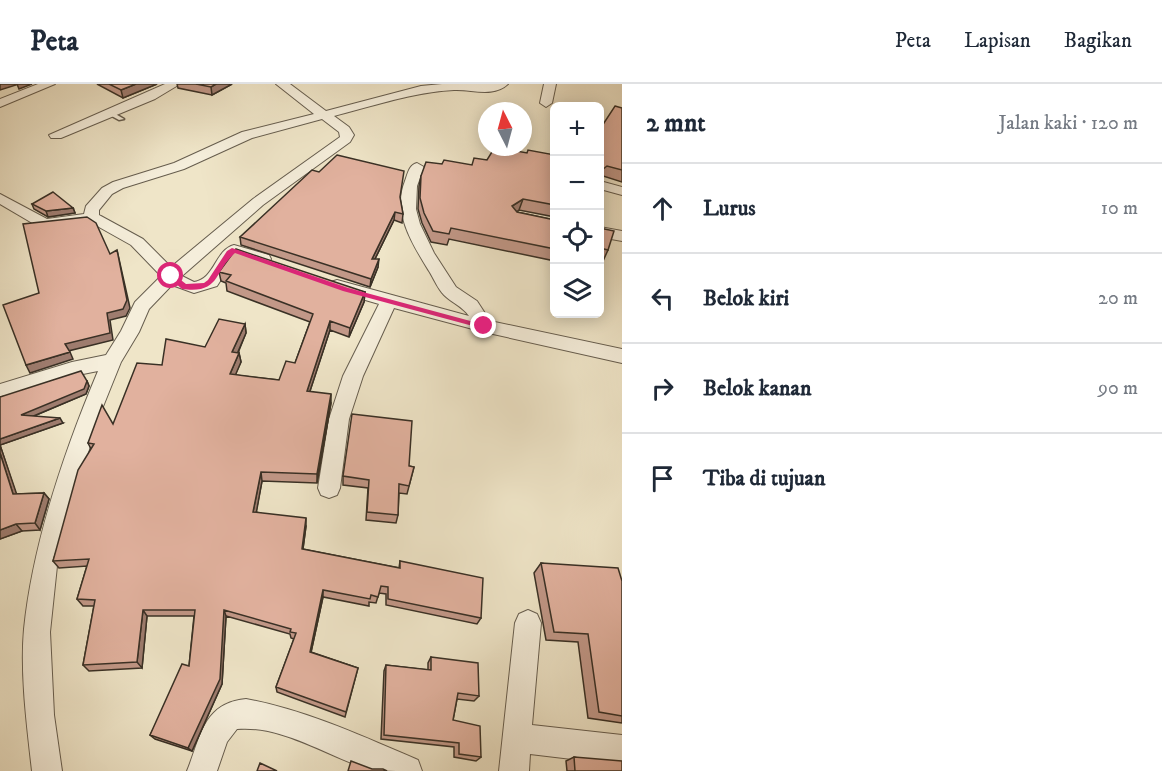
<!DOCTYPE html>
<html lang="id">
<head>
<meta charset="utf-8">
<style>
  body { margin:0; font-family:"IM FELL DW Pica",serif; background:#f2f2f3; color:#1f2937 }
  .controls { position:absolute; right:18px; top:18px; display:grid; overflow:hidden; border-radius:9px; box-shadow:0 3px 15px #0003 }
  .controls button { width:54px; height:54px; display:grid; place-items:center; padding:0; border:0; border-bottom:2px solid #e0e1e3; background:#fff; color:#1f2937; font:30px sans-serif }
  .compass { position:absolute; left:478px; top:18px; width:54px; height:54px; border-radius:50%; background:#fff; box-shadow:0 3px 15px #0003; rotate:354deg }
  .stop { position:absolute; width:18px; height:18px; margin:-14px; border:4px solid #db2777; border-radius:50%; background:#fff }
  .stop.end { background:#db2777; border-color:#fff; box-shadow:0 2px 6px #0008 }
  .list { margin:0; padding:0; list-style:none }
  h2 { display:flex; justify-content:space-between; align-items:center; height:78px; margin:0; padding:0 24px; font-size:26px }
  h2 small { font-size:20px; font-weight:400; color:#747a83 }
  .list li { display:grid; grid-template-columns:39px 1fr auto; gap:18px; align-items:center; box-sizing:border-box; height:90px; padding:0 24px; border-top:2px solid #e0e1e3 }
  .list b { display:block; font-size:22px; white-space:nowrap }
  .list em { font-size:20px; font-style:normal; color:#747a83 }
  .icon { flex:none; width:33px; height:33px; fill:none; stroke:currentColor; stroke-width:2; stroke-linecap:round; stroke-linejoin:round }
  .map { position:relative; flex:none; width:622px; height:687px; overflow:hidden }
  header { display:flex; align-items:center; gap:36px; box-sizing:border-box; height:84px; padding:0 30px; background:#fff; border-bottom:2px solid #e0e1e3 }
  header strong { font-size:28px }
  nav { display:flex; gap:33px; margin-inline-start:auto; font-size:21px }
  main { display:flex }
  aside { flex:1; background:#fff }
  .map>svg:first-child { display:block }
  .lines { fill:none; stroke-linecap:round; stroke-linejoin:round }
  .lane-casing { stroke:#665d4e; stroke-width:3 }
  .street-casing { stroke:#665d4e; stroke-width:2 }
  .lane { fill:#f5eedb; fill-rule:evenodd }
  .street { fill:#f5eedb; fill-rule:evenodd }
  .wall { fill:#c29888; stroke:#393025; stroke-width:1.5 }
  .shaded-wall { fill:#9e7c6f; stroke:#393025; stroke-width:1.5 }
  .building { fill:#e1b19e; stroke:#393025; stroke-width:1.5 }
  .route { fill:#db2777 }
</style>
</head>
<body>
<header>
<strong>Peta</strong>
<nav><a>Peta</a><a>Lapisan</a><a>Bagikan</a></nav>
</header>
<main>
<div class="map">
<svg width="622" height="687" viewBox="0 0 622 687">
  <rect width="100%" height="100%" fill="#efe5c8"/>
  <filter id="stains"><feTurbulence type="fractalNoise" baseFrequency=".00333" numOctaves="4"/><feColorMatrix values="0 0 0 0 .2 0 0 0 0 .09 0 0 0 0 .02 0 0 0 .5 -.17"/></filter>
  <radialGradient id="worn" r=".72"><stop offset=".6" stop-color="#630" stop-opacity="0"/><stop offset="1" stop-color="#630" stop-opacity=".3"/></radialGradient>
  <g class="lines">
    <defs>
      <path id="lane" d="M 108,28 L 112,28 L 124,35 L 119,36 L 108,30 Z"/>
      <path id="street" d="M 38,0 L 55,0 L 0,23 L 0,15 Z
        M 165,0 L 180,0 L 155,15 L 61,54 L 51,54 L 49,51 Z
        M 276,0 L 290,0 L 326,27 L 421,2 L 442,0 L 508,0 C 493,14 472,5 454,6 C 413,8 373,22 334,32 L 349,43 L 354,51 L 350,58 L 263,121 L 182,192 L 194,198 C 215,195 215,166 234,161 L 269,171 L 271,175 L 269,179 L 263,180 L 236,172 L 217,202 L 194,209 L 172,201 L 149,225 L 139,248 L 121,278 L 96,340 L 57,482 L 50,548 L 54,631 L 62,687 L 32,687 C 27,643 20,590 24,545 C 33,458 64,368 98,287 L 73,292 L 0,316 L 0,300 L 72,278 L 106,271 L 121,247 L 135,218 L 161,192 L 131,161 L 90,138 L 44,145 L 39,143 L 0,120 L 0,110 L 47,135 L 84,130 L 86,122 L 102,104 L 113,98 L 174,79 L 242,48 L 314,30 ZM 322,35 L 339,48 L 340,53 L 253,115 L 171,183 L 143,155 L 99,131 L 99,126 L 112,110 L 123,104 L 184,85 L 252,54 Z
        M 544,0 L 556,0 L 552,19 L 546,23 L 540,19 Z
        M 417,79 L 424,83 L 417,102 L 416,125 L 420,140 L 434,169 L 456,203 L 477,217 L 490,237 L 622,265 L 622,279 L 484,248 L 394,224 L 363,292 L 349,335 L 340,404 L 337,411 L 329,414 L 321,411 L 318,404 L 329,335 L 343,292 L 379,220 L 331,206 L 328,202 L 331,198 L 337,196 L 469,232 C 462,222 452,219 444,211 C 438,205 434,195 429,187 C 413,161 392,129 405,97 C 408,89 409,81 417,79 Z
        M 600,97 L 622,103 L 622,111 L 600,105 Z
        M 600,143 L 622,147 L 622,157 L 600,153 Z
        M 528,526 L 537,530 L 541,539 L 532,641 L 622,651 L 622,681 L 530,670 L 529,687 L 499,687 L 515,539 L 519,530 Z
        M 246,615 C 306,626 362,652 418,676 L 422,687 C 407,687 385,687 371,686 C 328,673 283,641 237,645 L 227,658 L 217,687 L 187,687 C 201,653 203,619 246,615 Z"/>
    </defs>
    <use href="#lane" class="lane-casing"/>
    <use href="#street" class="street-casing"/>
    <use href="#lane" class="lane"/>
    <use href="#street" class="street"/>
  </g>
  <path class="wall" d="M 97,0 L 157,0 L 123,14 Z
    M 177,0 L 232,0 L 212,11 L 178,4 Z
    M 622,24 L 622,98 L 603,92 L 600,45 Z
    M 527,69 L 555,71 L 555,133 L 519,126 L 517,128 L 555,136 L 555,177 L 449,155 L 447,161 L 431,158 L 422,139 L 418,125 L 419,102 L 421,92 L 442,80 L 472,81 L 487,76 Z
    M 400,114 L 403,130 L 402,139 L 394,136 L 375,175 L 378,183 L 370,203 L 241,161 L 240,153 Z
    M 32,120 L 73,124 L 75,129 L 48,133 L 34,125 Z
    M 600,144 L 608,166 L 603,177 L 600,176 Z
    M 219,188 L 365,208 L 364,218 L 349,253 L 330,246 L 310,307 L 331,319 L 317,399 L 262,397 L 256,428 L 306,442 L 303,465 L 399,484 L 400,477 L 481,534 L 477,540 L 386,521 L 386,510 L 379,509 L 376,519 L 369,518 L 369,522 L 323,513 L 311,568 L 358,584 L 345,633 L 277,608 L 276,603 L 294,555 L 291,554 L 290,550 L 226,532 L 222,600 L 192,667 L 155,655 L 150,651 L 189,582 L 194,532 L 147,532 L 142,584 L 89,587 L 83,581 L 94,522 L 83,522 L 77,515 L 87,482 L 59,484 L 53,477 L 91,365 L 88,359 L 113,340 L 162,281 L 205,263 L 245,240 L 246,249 L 238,269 L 239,269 L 241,278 L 235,291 L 279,296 L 295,279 L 310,238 L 227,207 L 226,199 L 221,197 Z
    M 87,297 L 89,302 L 86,310 L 34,332 L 63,339 L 0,361 L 16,410 L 44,409 L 49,415 L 40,446 L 22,447 L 0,455 L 0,313 Z
    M 409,382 L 414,383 L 407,410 L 399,409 L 398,431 L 396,439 L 366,436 L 368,404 L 343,401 L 343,392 Z
    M 541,479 L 622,497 L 622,639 L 588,634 L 578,558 L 546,556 L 534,489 Z
    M 431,573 L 479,612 L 474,617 L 457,615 L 453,636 L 481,673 L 476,677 L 454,673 L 454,663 L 381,655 L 384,587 L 386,581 L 428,586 L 428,579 Z
    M 574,673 L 622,687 L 567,687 L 566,677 Z"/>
  <path class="shaded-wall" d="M 0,0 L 15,0 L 16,1 L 0,6 Z
    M 17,0 L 32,0 L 19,5 Z
    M 136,0 L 157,0 L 123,14 L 121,6 Z
    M 216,0 L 232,0 L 212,11 L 211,3 Z
    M 523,115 L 519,126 L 509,133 L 512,122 Z
    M 73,124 L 75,129 L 48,133 L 46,127 Z
    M 395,128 L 394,136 L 371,183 L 372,175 Z
    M 117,166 L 130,224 L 126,232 L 110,236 L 113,256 L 68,267 L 65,260 L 107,229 Z
    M 379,175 L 378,183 L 370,203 L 371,195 Z
    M 365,208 L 364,218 L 349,253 L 350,244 Z
    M 330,237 L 330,246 L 307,316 L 307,307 Z
    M 245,240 L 246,249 L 234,277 L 232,268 Z
    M 70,268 L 73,275 L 30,289 L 26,281 Z
    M 239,269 L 241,278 L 232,299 L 230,290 Z
    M 87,297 L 89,302 L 86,310 L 24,336 L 21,331 Z
    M 331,310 L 331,319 L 317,399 L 317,390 Z
    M 60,334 L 63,339 L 0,361 L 19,417 L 13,410 L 0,369 L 0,355 Z
    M 261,388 L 262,397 L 255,436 L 253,428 Z
    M 44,409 L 49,415 L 40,446 L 35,439 Z
    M 306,434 L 306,442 L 302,472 L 302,465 Z
    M 16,440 L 22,447 L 0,455 L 0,446 Z
    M 323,506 L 323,513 L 310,573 L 310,568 Z
    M 143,526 L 147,532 L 142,584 L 137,578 Z
    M 224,526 L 226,532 L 222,600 L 192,667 L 188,664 Z"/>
  <path class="building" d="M 109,0 L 136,0 L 121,6 Z
    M 196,0 L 216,0 L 211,3 Z
    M 615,22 L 622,24 L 622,86 L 607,82 L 602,86 L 603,96 L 600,115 L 600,45 Z
    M 495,63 L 527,69 L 528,66 L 555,71 L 555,121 L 523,115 L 512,122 L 517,128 L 555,136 L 555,165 L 451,144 L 449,150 L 433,147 L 424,129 L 420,114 L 421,92 L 426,78 L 442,80 L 444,76 L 472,81 L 474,74 L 487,76 Z
    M 337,71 L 404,87 L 400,113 L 403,130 L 395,128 L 372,175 L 379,175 L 371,195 L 240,153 L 312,86 L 319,88 Z
    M 53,108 L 73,124 L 46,127 L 32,120 Z
    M 87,133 L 96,139 L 110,170 L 117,166 L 127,216 L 123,225 L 107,229 L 110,249 L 65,260 L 70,268 L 26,281 L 3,221 L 39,209 L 23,140 Z
    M 600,144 L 614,147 L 608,166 L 600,164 Z
    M 236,165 L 365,208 L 350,244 L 330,237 L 307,307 L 331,310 L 317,390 L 261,388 L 253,428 L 306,434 L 302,465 L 400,484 L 400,477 L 483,494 L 481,534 L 388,515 L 388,503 L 381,502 L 378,513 L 371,511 L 370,515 L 323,506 L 310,568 L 358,584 L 346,628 L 276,603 L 296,549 L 290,548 L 291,545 L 224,526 L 220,595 L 188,664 L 150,651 L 182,580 L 189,582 L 195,526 L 143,526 L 137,578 L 83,581 L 95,516 L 77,515 L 89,475 L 53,477 L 78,386 L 94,360 L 88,359 L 102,321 L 113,340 L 137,279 L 162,281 L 166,255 L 205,263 L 219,235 L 245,240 L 232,268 L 239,269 L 230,290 L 279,296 L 286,277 L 295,279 L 313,230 L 226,197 L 231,191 L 219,188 Z
    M 81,287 L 87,297 L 84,305 L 21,331 L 60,334 L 0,355 L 0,313 Z
    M 352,330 L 412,337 L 409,382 L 414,383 L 409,402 L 399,400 L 398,431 L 367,428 L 369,396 L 343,392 Z
    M 0,369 L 13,410 L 44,409 L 35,439 L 16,440 L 0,446 Z
    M 541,479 L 618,484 L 622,497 L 622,632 L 599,628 L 588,550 L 554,548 Z
    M 431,573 L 478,579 L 479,612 L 458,609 L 453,636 L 480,642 L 481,673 L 459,670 L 459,659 L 384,651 L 386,581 L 431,586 Z
    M 574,673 L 622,677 L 622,687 L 575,687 Z
    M 351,677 L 372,685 L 383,685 L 387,687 L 348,687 Z
    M 260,679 L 277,687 L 257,687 Z"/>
  <path class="route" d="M 232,164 L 348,204 L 489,242 L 484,245 L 343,207 L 235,169 C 213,188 221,210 182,205 L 167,192 L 173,190 L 186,200 L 204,199 L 208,196 L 227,167 Z"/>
  <rect width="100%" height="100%" filter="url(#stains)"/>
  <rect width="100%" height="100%" fill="url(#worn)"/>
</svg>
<div class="controls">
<button>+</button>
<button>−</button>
<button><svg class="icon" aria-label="locate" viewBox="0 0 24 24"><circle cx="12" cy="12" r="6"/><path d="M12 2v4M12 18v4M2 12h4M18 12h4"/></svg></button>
<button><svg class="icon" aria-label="layers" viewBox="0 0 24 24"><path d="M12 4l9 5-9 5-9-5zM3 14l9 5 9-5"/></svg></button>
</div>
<svg class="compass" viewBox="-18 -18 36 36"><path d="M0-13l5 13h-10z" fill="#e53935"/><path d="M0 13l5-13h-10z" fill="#747a83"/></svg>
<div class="stop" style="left:171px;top:192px"></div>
<div class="stop end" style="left:484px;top:242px"></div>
</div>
<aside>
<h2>2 mnt<small>Jalan kaki · 120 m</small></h2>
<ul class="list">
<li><svg class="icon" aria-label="ahead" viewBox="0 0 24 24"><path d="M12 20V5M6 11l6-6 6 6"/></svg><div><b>Lurus</b></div><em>10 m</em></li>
<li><svg class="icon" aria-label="left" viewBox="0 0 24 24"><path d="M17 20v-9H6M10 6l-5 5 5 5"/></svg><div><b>Belok kiri</b></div><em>20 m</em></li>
<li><svg class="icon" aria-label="right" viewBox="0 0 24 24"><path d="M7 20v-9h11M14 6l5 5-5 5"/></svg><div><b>Belok kanan</b></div><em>90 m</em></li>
<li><svg class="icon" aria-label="arrive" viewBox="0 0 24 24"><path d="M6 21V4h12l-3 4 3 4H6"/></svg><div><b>Tiba di tujuan</b></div></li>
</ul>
</aside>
</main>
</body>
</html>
